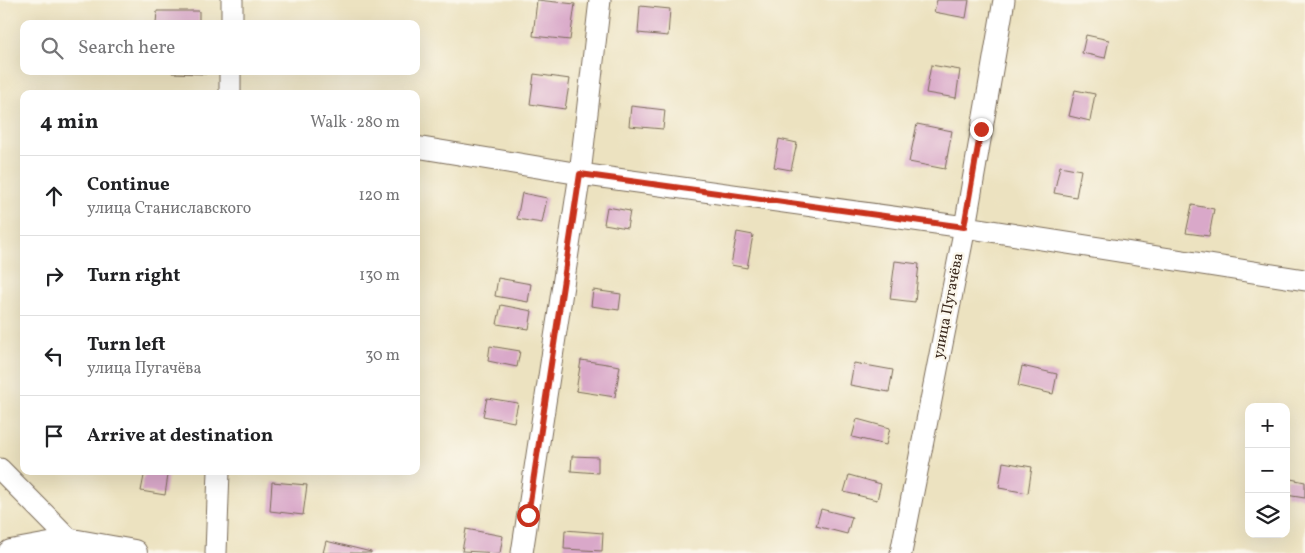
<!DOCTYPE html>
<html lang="en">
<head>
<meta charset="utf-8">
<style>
  body { margin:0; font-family:Vollkorn,serif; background:#f6f6f6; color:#202124 }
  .controls { position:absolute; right:15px; bottom:15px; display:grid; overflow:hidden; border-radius:10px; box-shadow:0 5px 20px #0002 }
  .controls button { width:45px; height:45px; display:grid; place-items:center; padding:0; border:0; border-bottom:1px solid #e0e0e0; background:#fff; color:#202124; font:25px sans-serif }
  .stop { position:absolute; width:15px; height:15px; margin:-11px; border:4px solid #c8321e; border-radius:50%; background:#fff }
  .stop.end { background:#c8321e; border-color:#fff; box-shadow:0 1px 5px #0008 }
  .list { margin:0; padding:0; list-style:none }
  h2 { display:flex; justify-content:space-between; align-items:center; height:65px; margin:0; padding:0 20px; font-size:21px }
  h2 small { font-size:16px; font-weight:400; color:#757577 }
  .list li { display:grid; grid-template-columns:32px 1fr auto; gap:15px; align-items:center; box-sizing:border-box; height:80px; padding:0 20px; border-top:1px solid #e0e0e0 }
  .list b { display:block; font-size:19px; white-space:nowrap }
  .list p { margin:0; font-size:16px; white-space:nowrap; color:#757577 }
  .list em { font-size:16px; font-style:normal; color:#757577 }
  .icon { flex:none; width:28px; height:28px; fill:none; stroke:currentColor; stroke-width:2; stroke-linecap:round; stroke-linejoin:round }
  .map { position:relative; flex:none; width:1305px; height:553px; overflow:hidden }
  .search { position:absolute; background:#fff; box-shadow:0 5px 20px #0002; left:20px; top:20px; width:400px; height:55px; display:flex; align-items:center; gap:12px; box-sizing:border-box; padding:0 18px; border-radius:10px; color:#757577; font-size:19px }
  .panel { position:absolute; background:#fff; box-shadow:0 5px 20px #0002; left:20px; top:90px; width:400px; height:385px; border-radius:10px }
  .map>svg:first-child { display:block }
  .building { fill:#d9a8c9 }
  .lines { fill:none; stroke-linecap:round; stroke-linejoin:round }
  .minor-casing { stroke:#796a57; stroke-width:23 }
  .tertiary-casing { stroke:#796a57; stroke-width:28 }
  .minor { stroke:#fff; stroke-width:21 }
  .tertiary { stroke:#fff; stroke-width:26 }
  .route { stroke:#c8321e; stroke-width:6 }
  .labels { text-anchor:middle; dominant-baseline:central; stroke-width:5; stroke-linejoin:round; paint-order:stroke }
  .street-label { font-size:15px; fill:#3b2a1e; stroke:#fbf7ec }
</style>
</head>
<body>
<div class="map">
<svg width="1305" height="553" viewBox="0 0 1305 553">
  <rect width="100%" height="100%" fill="#fbf7ec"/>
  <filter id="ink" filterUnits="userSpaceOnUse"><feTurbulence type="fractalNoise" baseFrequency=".02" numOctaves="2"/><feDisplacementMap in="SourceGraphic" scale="10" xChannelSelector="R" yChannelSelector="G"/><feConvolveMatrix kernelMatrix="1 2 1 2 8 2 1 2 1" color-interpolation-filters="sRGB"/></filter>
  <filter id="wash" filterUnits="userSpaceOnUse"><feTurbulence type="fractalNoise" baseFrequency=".0096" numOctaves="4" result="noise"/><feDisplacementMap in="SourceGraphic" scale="20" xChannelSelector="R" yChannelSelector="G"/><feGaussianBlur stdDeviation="1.12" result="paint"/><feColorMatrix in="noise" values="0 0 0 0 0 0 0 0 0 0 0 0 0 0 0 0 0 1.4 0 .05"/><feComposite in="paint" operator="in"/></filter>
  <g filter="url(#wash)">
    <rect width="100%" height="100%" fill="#ece2c0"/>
    <g id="blocks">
      <path class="building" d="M 537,0 L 575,4 L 570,40 L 533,36 Z
        M 937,0 L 969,0 L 966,18 L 934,12 Z
        M 640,6 L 670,9 L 668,36 L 638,33 Z
        M 157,11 L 199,11 L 199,24 L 156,24 Z
        M 1086,35 L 1109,40 L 1105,58 L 1082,53 Z
        M 931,65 L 960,70 L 956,98 L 926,93 Z
        M 172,71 L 206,71 L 206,74 L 172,73 Z
        M 534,74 L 570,79 L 565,109 L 530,104 Z
        M 1075,90 L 1095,94 L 1090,121 L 1069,116 Z
        M 631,106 L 665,110 L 663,129 L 629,126 Z
        M 917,124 L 952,131 L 945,169 L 909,162 Z
        M 779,139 L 797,143 L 791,170 L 774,167 Z
        M 1060,166 L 1081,170 L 1076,197 L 1054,193 Z
        M 522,193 L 547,198 L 542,223 L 517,219 Z
        M 1192,205 L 1214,209 L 1209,236 L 1186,233 Z
        M 607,207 L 630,211 L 627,228 L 604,224 Z
        M 737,232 L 753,235 L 747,268 L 731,265 Z
        M 895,261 L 919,264 L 915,302 L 890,299 Z
        M 498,278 L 531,284 L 528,302 L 495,296 Z
        M 593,290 L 621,294 L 619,310 L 591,306 Z
        M 501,305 L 532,311 L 529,329 L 497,324 Z
        M 490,346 L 520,351 L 517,367 L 488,361 Z
        M 581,360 L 620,366 L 615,397 L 576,391 Z
        M 854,363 L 893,370 L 889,392 L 850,385 Z
        M 1022,366 L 1057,374 L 1053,394 L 1018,386 Z
        M 487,398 L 518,403 L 514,422 L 483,416 Z
        M 857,419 L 890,428 L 886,445 L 852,437 Z
        M 572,456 L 598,457 L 598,473 L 571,471 Z
        M 1003,462 L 1032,467 L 1028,493 L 999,488 Z
        M 145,471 L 168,475 L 165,495 L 141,491 Z
        M 849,475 L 881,484 L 877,500 L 844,492 Z
        M 1286,478 L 1305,482 L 1305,498 L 1286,495 Z
        M 272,482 L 307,485 L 303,515 L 270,511 Z
        M 821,509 L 852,517 L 847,534 L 816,526 Z
        M 466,529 L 503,536 L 500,553 L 462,551 Z
        M 565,530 L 603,533 L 602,551 L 564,549 Z
        M 326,541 L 371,552 L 371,553 L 323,553 Z"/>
    </g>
  </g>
  <g filter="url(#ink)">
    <use href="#blocks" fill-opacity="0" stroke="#796a57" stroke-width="1"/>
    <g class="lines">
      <defs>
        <path id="minor" d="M 232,24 L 232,0
          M 230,94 L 230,71
          M 416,147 L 580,174 L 965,227 L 1305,280
          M 0,469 L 72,542
          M 216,553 L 219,471
          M 522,553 L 580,174 L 600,0
          M 901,553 L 965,227 L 1004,0"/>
        <path id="tertiary" d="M 11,553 L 72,542 L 134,553"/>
      </defs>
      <use href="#minor" class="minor-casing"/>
      <use href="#tertiary" class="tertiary-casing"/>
      <use href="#minor" class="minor"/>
      <use href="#tertiary" class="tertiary"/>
    </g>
  </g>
  <g class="lines" filter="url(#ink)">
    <path class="route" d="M 528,515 L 580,174 L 964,227 L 981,129"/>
  </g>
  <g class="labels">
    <g class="street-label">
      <text transform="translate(949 306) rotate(-79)">улица Пугачёва</text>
    </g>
  </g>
</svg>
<div class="controls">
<button>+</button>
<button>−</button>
<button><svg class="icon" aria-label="layers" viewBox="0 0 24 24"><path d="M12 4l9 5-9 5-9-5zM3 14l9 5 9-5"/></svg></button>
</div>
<div class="stop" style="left:528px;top:515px"></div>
<div class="stop end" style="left:981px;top:129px"></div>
<div class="search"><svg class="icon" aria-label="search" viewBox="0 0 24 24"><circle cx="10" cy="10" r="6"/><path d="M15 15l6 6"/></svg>Search here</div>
<section class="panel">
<h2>4 min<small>Walk · 280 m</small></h2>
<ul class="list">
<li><svg class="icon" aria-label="ahead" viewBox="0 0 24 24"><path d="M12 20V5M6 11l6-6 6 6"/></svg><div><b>Continue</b><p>улица Станиславского</p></div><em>120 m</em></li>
<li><svg class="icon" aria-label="right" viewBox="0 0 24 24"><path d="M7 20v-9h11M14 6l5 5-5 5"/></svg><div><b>Turn right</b></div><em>130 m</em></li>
<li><svg class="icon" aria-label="left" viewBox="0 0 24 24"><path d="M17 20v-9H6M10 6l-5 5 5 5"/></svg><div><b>Turn left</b><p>улица Пугачёва</p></div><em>30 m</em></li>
<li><svg class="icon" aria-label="arrive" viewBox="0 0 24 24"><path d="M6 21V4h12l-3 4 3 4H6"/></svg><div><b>Arrive at destination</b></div></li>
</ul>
</section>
</div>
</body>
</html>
